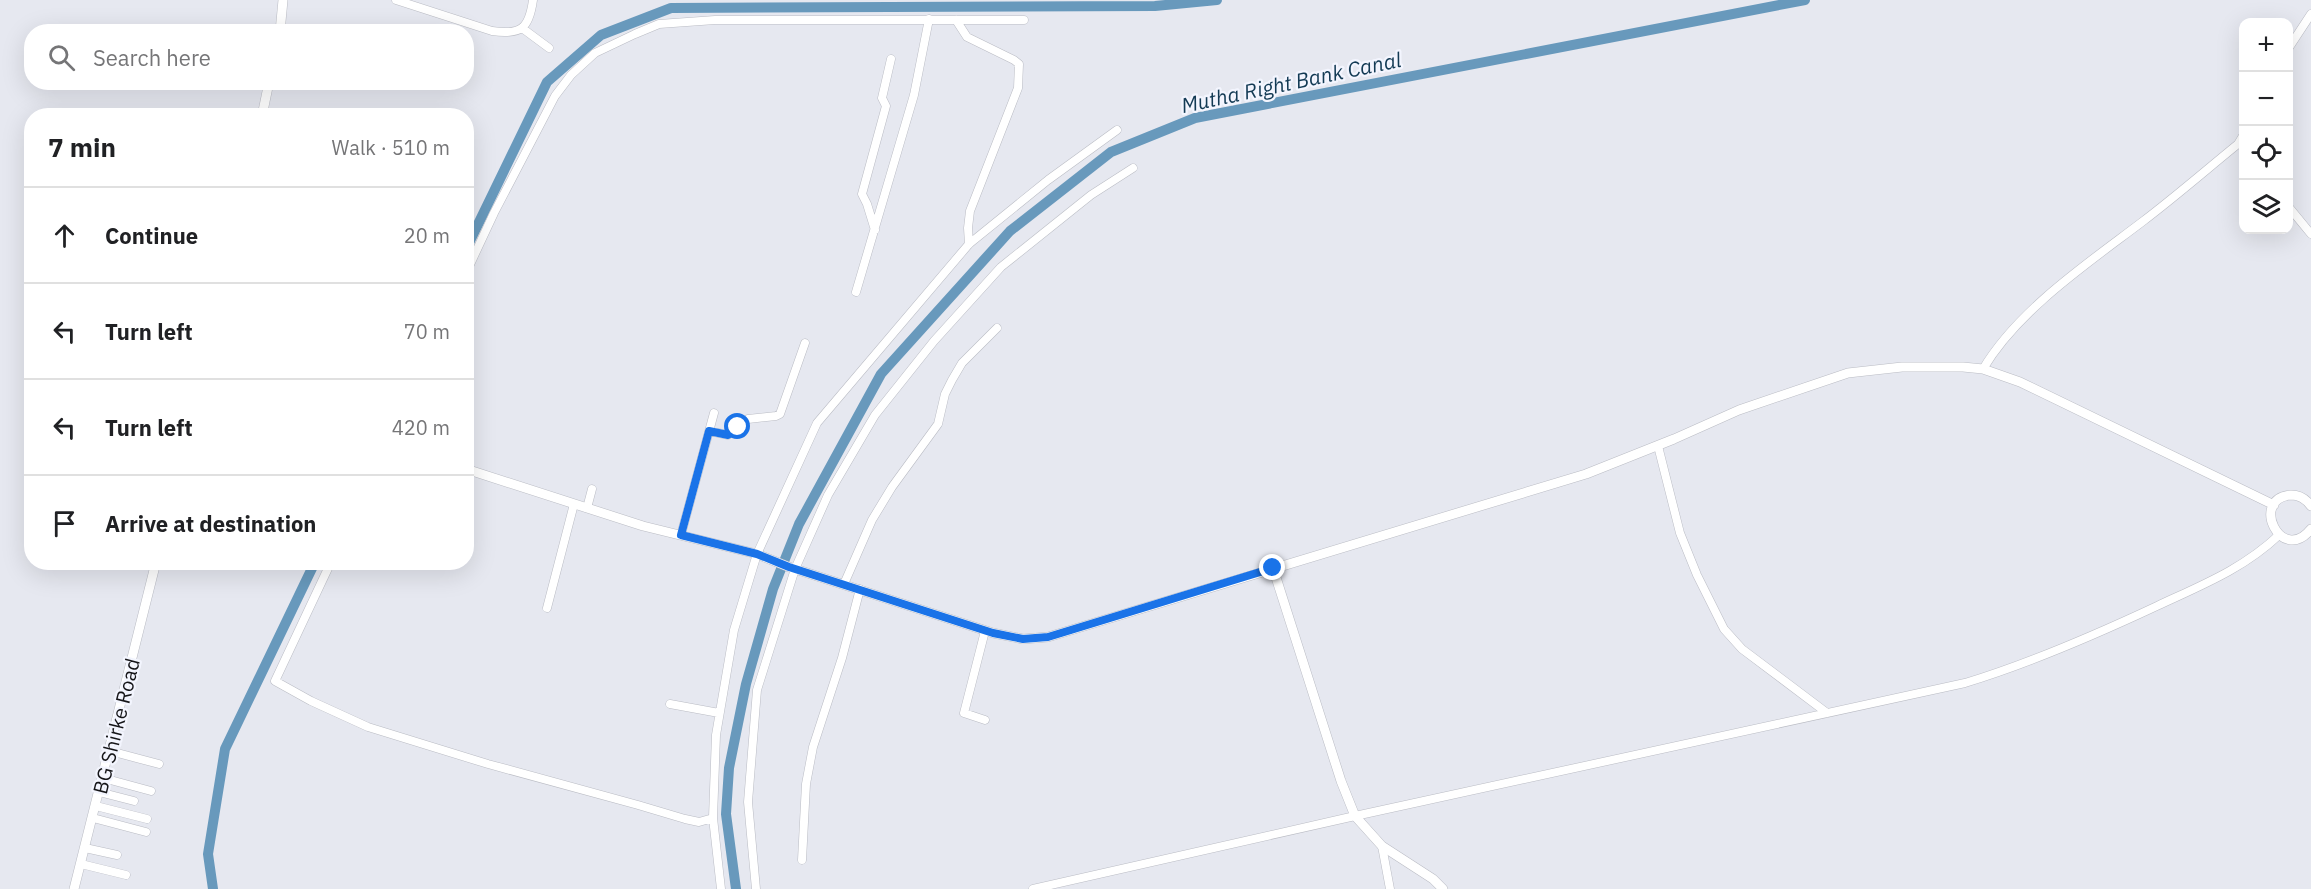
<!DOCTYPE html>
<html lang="en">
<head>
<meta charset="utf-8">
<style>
  body { margin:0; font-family:"IBM Plex Sans",sans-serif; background:#f6f6f6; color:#202124 }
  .controls { position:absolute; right:18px; top:18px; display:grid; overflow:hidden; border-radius:12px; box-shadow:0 6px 24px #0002 }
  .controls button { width:54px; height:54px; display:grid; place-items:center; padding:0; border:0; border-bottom:2px solid #e0e0e0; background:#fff; color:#202124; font:30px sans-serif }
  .stop { position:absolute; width:18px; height:18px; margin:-14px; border:4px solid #1a73e8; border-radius:50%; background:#fff }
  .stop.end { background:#1a73e8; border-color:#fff; box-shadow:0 2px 6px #0008 }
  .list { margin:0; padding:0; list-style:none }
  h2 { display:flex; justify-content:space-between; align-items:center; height:78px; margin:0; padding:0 24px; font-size:26px }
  h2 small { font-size:20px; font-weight:400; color:#757577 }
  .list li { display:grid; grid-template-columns:39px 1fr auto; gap:18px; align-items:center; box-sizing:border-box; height:96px; padding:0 24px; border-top:2px solid #e0e0e0 }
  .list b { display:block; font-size:22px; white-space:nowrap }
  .list em { font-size:20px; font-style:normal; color:#757577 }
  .icon { flex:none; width:33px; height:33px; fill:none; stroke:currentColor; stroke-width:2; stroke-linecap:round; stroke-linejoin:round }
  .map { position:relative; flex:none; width:2311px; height:889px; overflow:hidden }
  .search { position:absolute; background:#fff; box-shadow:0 6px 24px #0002; left:24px; top:24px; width:450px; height:66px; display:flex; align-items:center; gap:15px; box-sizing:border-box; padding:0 21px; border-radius:24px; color:#757577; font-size:22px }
  .panel { position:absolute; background:#fff; box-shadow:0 6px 24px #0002; left:24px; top:108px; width:450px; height:462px; border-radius:24px }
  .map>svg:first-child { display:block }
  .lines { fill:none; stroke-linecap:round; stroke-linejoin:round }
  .canal { stroke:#6899bc; stroke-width:10 }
  .minor-casing { stroke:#babcc4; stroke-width:9 }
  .tertiary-casing { stroke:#babcc4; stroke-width:10 }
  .minor { stroke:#fff; stroke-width:8 }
  .tertiary { stroke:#fff; stroke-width:9 }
  .route { stroke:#1a73e8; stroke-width:8 }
  .labels { text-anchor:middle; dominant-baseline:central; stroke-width:4.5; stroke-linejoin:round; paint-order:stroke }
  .street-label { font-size:20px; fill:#151518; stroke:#f3f5fe }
  .water-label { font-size:21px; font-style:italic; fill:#133a54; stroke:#f3f5fe }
</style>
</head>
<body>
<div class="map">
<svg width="2311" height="889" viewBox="0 0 2311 889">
  <rect width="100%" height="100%" fill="#e6e8f0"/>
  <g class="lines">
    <path class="canal" d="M 466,249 L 547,82 L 601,35 L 671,8 L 1155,6 L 1217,0
      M 213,889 L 208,854 L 225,749 L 315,562
      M 736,889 L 726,814 L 729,768 L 746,684 L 773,589 L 799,524 L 881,374 L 1010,231 L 1111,152 L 1195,118 L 1805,0"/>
    <defs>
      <path id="minor" d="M 396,0 L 492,31 C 521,35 529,29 533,0
        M 956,20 L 967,37 L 1014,60 L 1019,64 L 1018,88 L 970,211 L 968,228 L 969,244
        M 522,28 L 549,48
        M 2288,49 L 2311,14
        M 2288,206 L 2311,234
        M 875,230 L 867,204 L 862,194 L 886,106 L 882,98 L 891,59
        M 466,273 L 494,213 L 555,96 L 571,75 L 595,53 L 635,34 L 659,24 L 715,20 L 1024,20
        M 856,292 L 914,95 L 929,19
        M 1983,369 C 2018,310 2088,263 2142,222 C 2175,197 2206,170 2238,144 L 2244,134
        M 709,431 L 728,435 L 748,419 L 776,416 L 780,414 L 805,343
        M 1658,446 L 1680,533 L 1697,575 L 1724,629 L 1742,649 L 1827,713
        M 587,508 L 592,489
        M 681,535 L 714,413
        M 331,562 L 275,681 L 311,701 L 368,727 L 488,764 L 638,805 L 685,819 L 699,822 L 713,818
        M 844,584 L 872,520 L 892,487 L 938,424 L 945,394 L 952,380 L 962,363 L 997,328
        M 547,608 L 574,504
        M 670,704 L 719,713
        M 985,720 L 964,713 L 985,631
        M 110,751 L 159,764
        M 103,778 L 151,791
        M 99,792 L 134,801
        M 96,806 L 147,819
        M 93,818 L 146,832
        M 1382,846 L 1390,889
        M 85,848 L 117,855
        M 802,860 L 806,784 L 813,747 L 842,658 L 860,589
        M 81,864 L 126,875
        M 721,889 L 713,818 L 716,735 L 734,630 L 757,554 L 817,423 L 969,244 L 1048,180 L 1117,130
        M 756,889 L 748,802 L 757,690 L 795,569 L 828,495 L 875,415 L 934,341 L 1001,267 L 1091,195 L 1133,168
        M 1033,889 L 1355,816 L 1965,683 C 2031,663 2095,635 2157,606 C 2202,585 2243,569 2279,535"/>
      <path id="tertiary" d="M 280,32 L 283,0
        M 262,116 L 269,82
        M 466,469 L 643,526 L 757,554 L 789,567 L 993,633 L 1023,639 L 1048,637 L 1586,474 L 1674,439 L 1739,410 L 1848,373 L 1902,367 L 1963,367 L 1983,369 L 2020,382 L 2274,505
        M 2311,506 C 2306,499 2300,495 2291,495 C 2249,498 2281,566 2311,529
        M 1273,568 L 1341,781 L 1355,816 L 1382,846 L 1433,879 L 1443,889
        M 74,889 L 156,562"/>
    </defs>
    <use href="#minor" class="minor-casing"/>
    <use href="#tertiary" class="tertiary-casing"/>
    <use href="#minor" class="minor"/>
    <use href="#tertiary" class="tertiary"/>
  </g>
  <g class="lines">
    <path class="route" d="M 738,427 L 728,435 L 709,431 L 681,535 L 757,554 L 789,567 L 993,633 L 1023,639 L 1048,637 L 1273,568"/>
  </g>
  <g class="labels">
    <g class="street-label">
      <text transform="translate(116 726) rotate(-76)">BG Shirke Road</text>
    </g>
    <g class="water-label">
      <text transform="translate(1291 82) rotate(-12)">Mutha Right Bank Canal</text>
    </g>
  </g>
</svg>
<div class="controls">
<button>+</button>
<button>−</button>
<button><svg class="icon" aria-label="locate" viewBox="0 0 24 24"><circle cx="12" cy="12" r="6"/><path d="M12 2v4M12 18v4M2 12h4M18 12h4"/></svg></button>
<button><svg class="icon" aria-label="layers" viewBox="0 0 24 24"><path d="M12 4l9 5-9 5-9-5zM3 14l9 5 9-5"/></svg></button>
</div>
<div class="stop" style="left:738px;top:427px"></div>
<div class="stop end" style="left:1273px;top:568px"></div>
<div class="search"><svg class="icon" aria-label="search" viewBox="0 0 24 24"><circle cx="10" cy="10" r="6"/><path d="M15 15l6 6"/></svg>Search here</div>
<section class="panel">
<h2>7 min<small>Walk · 510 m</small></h2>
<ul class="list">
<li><svg class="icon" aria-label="ahead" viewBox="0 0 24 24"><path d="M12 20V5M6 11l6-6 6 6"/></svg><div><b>Continue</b></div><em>20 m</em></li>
<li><svg class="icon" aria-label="left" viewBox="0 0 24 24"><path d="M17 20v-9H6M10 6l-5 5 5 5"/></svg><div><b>Turn left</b></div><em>70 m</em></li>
<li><svg class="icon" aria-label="left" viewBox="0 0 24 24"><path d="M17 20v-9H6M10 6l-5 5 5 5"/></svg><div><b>Turn left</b></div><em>420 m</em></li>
<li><svg class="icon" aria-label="arrive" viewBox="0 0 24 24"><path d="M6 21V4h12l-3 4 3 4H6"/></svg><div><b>Arrive at destination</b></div></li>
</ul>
</section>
</div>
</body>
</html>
